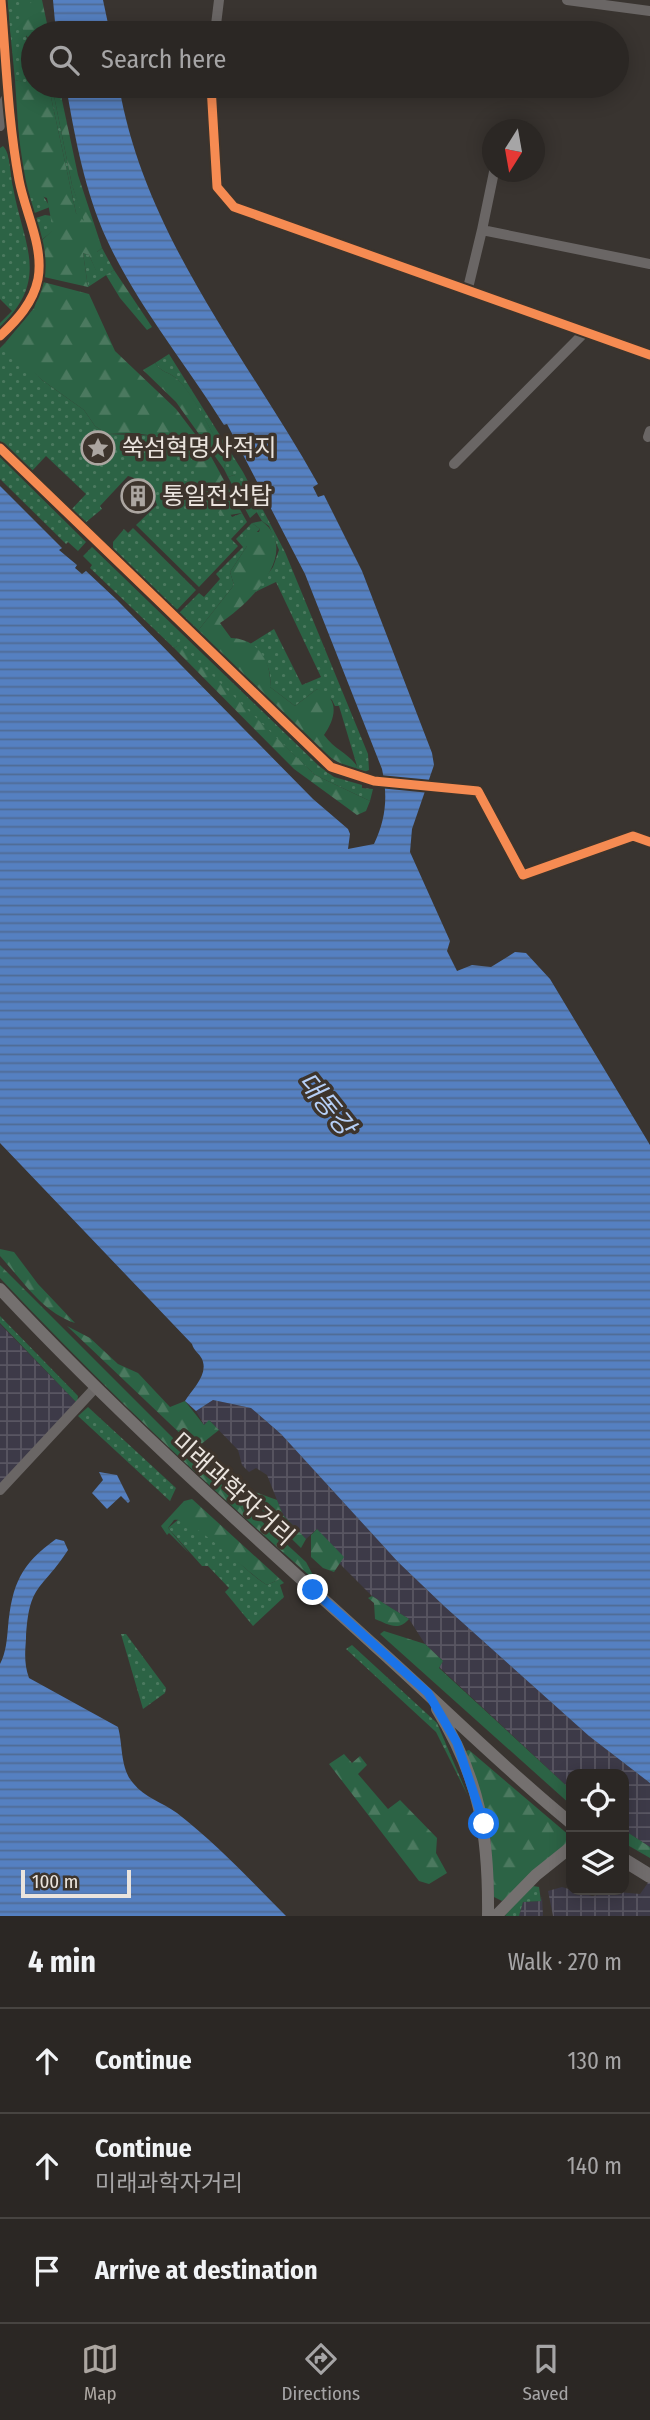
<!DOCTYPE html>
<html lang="en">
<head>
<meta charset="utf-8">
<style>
  body { margin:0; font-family:"Fira Sans Condensed","Noto Sans KR",sans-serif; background:#373331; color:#f1f3f6 }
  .controls { position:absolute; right:21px; bottom:21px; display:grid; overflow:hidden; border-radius:14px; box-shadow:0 4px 18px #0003 }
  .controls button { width:63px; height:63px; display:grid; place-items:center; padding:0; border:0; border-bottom:2px solid #474441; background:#2b2724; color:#f1f3f6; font:35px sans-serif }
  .compass { position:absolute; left:482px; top:119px; width:63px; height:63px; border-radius:50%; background:#2b2724; box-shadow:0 4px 18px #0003; rotate:191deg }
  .scale { position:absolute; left:21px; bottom:18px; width:110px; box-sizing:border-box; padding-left:7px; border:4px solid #eae4de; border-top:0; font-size:19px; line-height:24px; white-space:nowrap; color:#eae4de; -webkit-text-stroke:5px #3d342c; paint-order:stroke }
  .stop { position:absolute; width:21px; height:21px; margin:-16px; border:5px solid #1a73e8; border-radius:50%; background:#fff }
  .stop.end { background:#1a73e8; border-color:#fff; box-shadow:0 2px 7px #0008 }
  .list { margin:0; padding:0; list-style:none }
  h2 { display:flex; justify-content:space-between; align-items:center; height:91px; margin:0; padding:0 28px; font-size:30px }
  h2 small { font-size:23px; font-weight:400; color:#a6a5a6 }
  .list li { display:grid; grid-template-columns:46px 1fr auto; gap:21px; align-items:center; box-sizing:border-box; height:105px; padding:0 28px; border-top:2px solid #474441 }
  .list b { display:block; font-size:26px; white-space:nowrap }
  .list p { margin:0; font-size:23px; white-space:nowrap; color:#a6a5a6 }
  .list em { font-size:23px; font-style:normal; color:#a6a5a6 }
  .icon { flex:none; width:38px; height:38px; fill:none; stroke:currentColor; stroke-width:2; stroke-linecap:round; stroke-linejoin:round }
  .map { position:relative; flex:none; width:650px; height:1916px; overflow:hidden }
  .search { position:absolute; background:#2b2724; box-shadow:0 4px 18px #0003; left:21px; right:21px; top:21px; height:77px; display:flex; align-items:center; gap:18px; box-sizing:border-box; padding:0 24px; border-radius:38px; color:#a6a5a6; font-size:26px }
  .sheet { height:406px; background:#2b2724 }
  nav { display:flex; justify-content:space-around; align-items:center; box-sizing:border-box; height:98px; border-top:2px solid #474441; background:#2b2724; font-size:19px; color:#a6a5a6 }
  nav a { display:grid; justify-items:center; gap:4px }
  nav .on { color:#aca6a1 }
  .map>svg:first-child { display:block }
  .industrial { fill:url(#industrial-grid) }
  .grass { fill:url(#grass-dots) }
  .forest { fill:url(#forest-firs) }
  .water { fill:url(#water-rules) }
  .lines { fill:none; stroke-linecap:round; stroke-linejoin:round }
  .minor { stroke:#6a6665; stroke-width:10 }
  .major { stroke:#74706f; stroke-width:12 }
  .highway { stroke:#706c6c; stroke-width:14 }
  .cycleway-casing { stroke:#3d342c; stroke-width:13 }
  .cycleway { stroke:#f68b52; stroke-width:9 }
  .route { stroke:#1a73e8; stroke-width:9 }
  .labels { text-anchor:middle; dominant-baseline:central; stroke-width:7; stroke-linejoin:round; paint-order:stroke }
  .poi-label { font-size:24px; fill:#eae4de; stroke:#3d342c; text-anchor:start }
  .street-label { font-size:24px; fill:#eae4de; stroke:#3d342c }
  .water-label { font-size:26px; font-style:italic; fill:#b6cff6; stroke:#3d342c }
</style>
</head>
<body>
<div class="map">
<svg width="650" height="1916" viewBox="0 0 650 1916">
  <defs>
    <pattern id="industrial-grid" width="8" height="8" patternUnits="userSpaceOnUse" patternTransform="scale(1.75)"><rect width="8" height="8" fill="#3d3a48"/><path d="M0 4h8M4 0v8" fill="none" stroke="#595662"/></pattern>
    <pattern id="grass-dots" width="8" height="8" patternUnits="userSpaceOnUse" patternTransform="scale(1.75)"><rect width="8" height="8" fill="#2c6345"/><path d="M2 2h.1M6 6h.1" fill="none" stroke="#4b795f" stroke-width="1.8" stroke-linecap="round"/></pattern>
    <pattern id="forest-firs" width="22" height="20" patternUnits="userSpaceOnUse" patternTransform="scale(1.75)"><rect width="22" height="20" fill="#2c6345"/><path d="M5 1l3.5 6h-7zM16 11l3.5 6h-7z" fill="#4b795f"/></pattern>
    <pattern id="water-rules" width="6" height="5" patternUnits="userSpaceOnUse" patternTransform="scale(1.75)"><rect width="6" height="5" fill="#5580c1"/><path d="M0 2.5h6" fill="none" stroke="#506b95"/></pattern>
  </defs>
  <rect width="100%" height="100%" fill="#393430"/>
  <path class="industrial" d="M 0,1324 L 77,1403 L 0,1484 Z
    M 213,1400 L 251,1408 L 281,1434 L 398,1562 L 444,1606 L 589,1736 L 650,1783 L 650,1847 L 624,1830 L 624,1774 L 571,1774 L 571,1790 L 569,1788 L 439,1667 L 443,1661 L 425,1644 L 409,1619 L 372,1596 L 339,1563 L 317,1529 L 306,1539 L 283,1515 L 267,1475 L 256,1468 L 249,1472 L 242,1465 L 238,1450 L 210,1421 L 204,1425 L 196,1411 Z
    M 650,1880 L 650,1916 L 553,1916 L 548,1891 L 562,1887 L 592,1896 L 618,1892 L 640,1894 Z
    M 542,1897 L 543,1916 L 519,1916 L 523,1902 L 541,1901 Z"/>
  <path class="grass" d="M 7,0 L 34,0 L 26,37 L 33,42 L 33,85 L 15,80 Z
    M 39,86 L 52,86 L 72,185 L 85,221 L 81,221 L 76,213 L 49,88 Z
    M 3,146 C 11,154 10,175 13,187 C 23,245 51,278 0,327 L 0,323 L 12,311 L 0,299 L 0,148 Z
    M 27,191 L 42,194 L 50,207 L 32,214 Z
    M 45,215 L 52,216 L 54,230 L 40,241 L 33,219 Z
    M 102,248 L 114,270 L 88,287 L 83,253 L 89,255 L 96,270 L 97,252 Z
    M 5,343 L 42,380 L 84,410 L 95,426 L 107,434 L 165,436 L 179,439 L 188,448 L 232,517 L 242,513 L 247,522 L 231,539 L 238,546 L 199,587 L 136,525 L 157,505 C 151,486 147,482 128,476 L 100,506 L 102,509 L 85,523 L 71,510 L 86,494 L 46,456 L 31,472 L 0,441 L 0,348 Z
    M 169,354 L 243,472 L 285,552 L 368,754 L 369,770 L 362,773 L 353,771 L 357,766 L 339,706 L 335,706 L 332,700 L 317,689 L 295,706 L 270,687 C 272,668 264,655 250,644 L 274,629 L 302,685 L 321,677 L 276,582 L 255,592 L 273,567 L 279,550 L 269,526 L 262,521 L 234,475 L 228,477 L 224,469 L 226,457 C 215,439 191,390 176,378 C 167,371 162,373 155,363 Z
    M 0,457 L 86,542 L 78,551 L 68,542 L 66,544 L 0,479 Z
    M 252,523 L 260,529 L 247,541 L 247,546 L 230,572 L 234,585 L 197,632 L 178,614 L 199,593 L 204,597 L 220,579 L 216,574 L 243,547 L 236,539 Z
    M 133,528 L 196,590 L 175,612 L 113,550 L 113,542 L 124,529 L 128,533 Z
    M 92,547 L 319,766 L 334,777 L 362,785 L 362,788 L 373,789 L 370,801 L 315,775 L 179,645 L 174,648 L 90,568 L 92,565 L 83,556 Z
    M 0,1316 L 78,1396 L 77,1403 L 0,1323 Z
    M 88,1407 L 176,1488 L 170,1501 L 78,1416 Z
    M 179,1519 C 207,1524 240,1569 267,1585 L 280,1579 L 284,1583 L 280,1585 L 284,1597 L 253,1626 L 225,1592 L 229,1588 L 208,1566 L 202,1566 L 168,1528 Z
    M 121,1634 L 126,1634 L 166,1688 L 165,1693 L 143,1709 Z
    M 352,1645 L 437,1723 L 468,1796 L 436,1732 L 346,1649 Z
    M 533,1886 L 539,1887 L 541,1901 L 523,1902 L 519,1916 L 505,1916 L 514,1902 Z"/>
  <path class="forest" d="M 34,0 L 42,0 L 49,33 L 33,33 L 33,42 C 22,34 20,24 22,10 Z
    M 15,80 L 49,88 L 76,213 L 84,221 L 72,185 L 52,86 L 59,86 L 78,175 L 102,248 L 97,252 L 100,270 L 96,271 L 89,255 L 83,253 L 88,287 L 44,277 L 42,240 L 53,230 L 47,198 L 27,191 L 20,155 Z
    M 114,270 L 152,327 L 147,330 L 120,298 L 106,275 Z
    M 43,282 L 89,294 L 115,351 L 176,409 L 208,451 L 242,513 L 223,516 L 203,504 L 197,493 L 192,456 L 179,439 L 133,433 L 107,434 L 95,426 L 84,410 L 42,380 L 8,349 L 5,343 L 34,308 Z
    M 155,363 C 162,373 167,371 176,378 C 192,390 215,439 226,457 L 224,469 L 176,402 L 143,370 Z
    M 234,475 L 244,487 L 258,511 L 250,518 L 228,477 Z
    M 262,521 C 302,553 249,604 220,623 L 231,638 C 258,639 272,661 270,687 L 295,706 L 317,689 C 340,698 336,718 324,735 C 335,750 348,753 357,766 L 353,771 L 321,752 L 197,632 L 234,585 L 230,572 L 247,546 L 245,532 L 259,532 L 260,529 L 252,523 Z
    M 180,644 L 315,775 L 370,801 L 366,811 L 357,815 L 294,769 L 174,648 Z
    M 0,1249 L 14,1252 L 38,1284 L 75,1323 C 42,1312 23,1281 0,1256 Z
    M 0,1265 L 196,1461 L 306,1562 L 313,1575 L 311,1577 C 203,1482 99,1383 0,1278 Z
    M 67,1326 L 90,1338 L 118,1364 L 138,1373 L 170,1407 L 185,1401 L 204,1425 L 209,1420 L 219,1430 L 200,1445 L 187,1440 Z
    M 208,1453 L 255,1492 L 277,1500 L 283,1515 L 306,1539 L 301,1548 L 207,1456 Z
    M 192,1499 L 280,1579 L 267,1585 C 247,1573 190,1515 174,1520 L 168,1528 L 189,1553 L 169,1533 L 167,1535 L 161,1526 L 184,1501 Z
    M 317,1529 L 344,1557 L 334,1572 L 323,1568 L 311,1557 L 311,1535 Z
    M 372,1596 L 409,1619 C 398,1632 388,1624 375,1619 L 374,1603 L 368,1598 Z
    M 384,1631 L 425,1644 L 443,1661 L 439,1668 L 571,1790 L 571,1805 L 380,1634 Z
    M 469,1750 L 570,1836 L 570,1842 L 502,1901 L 494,1897 L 490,1831 L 466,1751 Z
    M 344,1754 L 352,1763 L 360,1756 L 367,1765 L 358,1774 L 388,1809 L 400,1800 L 437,1838 L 436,1853 L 447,1873 L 429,1884 L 419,1881 L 329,1764 Z
    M 624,1830 L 650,1847 L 650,1858 L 624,1843 Z"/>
  <path class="water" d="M 53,0 L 103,0 L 110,33 L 56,33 Z
    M 66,86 L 119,86 C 145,237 245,354 318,484 L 313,487 L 318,497 L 324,495 L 362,571 L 432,753 L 434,765 L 412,829 L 410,852 L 450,941 L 447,951 L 457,971 L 472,965 L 491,967 L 515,952 L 526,953 L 550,979 L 650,1145 L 650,1783 L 589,1736 L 444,1606 L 398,1562 L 281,1434 L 251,1408 L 213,1400 L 196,1411 L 185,1401 C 192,1389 209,1375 202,1359 C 199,1353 194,1351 192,1344 L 0,1143 L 0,486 L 62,548 L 59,550 L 77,565 L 75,568 L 82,574 L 86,571 L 117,600 L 313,799 L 348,829 L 350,834 L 348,849 L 374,844 C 386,819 388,796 382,769 L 305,574 L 227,424 L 224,425 C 186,364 137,305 107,240 C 85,192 75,138 66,86 Z
    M 99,1472 L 117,1475 L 130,1501 L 128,1503 L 121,1496 L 107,1509 L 92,1493 L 103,1480 Z
    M 56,1539 L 64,1541 L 68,1550 C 41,1592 29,1582 26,1639 C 25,1653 24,1664 29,1678 L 118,1727 C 123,1745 120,1768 133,1783 C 145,1798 162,1802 177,1813 C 217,1844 250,1880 286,1916 L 0,1916 L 0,1664 C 6,1653 7,1639 8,1627 C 12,1584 21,1564 56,1539 Z"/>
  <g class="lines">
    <path class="minor" d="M 567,0 L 650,11
      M 215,33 L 219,0
      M 211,86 L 217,187 L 234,207 L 650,355
      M 0,126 L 5,100
      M 494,172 L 482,230 L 650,264
      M 468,288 L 482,230
      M 0,336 C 17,320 33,303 38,279 C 44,246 25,212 19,180 C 8,121 6,60 1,0
      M 648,437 L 650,431
      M 0,448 L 331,767 L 374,781 L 478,791 L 523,875 L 633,836 L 650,842
      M 454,464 L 584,333
      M 0,1490 L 96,1387"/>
    <path class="major" d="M 0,1289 C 118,1415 246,1529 374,1645 C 440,1704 502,1767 571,1823
      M 437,1709 C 480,1779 489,1835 488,1916
      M 496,1916 L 536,1875 L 571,1847"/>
    <path class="highway" d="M 624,1860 L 650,1876"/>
    <defs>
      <path id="cycleway" d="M 211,86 L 217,187 L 234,207 L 650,355
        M 0,336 C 17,320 33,303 38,279 C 44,246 25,212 19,180 C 8,121 6,60 1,0
        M 0,448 L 331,767 L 374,781 L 478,791 L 523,875 L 633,836 L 650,842"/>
    </defs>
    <use href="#cycleway" class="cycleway-casing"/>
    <use href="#cycleway" class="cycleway"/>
  </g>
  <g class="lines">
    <path class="route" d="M 313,1590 L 428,1693 L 457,1743 L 484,1824"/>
  </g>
  <defs>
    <symbol id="sight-ring" viewBox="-11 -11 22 22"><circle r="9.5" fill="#3d342c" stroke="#aca6a1" stroke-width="1.5"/><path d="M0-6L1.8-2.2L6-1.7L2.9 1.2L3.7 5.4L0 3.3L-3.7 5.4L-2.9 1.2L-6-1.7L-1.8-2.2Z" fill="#aca6a1"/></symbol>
    <symbol id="building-ring" viewBox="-11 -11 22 22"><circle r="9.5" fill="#3d342c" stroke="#aca6a1" stroke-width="1.5"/><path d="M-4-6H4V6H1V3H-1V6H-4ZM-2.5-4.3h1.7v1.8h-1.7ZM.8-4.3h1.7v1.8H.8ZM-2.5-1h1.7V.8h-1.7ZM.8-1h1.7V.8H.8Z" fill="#aca6a1"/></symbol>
  </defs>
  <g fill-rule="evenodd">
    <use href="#sight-ring" x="79" y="429" width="38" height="38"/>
    <use href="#building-ring" x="119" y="477" width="38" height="38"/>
  </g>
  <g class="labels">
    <g class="poi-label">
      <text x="122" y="448">쑥섬혁명사적지</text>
      <text x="162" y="496">통일전선탑</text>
    </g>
    <g class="street-label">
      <text transform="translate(233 1489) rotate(42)">미래과학자거리</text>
    </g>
    <g class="water-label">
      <text transform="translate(326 1104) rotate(51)">대동강</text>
    </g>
  </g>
</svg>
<div class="controls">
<button><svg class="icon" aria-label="locate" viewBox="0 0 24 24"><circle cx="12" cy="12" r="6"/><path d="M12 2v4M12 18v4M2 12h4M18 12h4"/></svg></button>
<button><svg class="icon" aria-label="layers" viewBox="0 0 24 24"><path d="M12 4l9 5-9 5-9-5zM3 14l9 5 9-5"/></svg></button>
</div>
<svg class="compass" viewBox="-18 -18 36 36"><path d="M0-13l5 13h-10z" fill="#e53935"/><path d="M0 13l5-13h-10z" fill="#a6a5a6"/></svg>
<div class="scale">100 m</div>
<div class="stop" style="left:484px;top:1824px"></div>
<div class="stop end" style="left:313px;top:1590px"></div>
<div class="search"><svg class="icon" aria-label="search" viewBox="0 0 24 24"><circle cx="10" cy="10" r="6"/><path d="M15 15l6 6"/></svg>Search here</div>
</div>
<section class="sheet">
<h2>4 min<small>Walk · 270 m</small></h2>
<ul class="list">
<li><svg class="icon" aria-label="ahead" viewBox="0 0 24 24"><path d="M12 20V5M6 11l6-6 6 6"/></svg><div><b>Continue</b></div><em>130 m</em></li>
<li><svg class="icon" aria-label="ahead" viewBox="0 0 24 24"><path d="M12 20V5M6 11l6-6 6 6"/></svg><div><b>Continue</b><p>미래과학자거리</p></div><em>140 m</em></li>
<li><svg class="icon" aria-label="arrive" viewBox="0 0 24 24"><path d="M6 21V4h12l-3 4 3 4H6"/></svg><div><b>Arrive at destination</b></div></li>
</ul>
</section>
<nav>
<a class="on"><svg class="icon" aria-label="map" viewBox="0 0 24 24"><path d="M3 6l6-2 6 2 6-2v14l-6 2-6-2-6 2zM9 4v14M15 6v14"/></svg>Map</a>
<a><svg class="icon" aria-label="directions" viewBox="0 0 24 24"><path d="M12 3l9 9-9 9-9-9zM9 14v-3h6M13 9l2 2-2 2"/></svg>Directions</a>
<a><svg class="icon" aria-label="saved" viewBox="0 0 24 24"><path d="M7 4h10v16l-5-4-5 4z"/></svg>Saved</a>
</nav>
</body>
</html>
